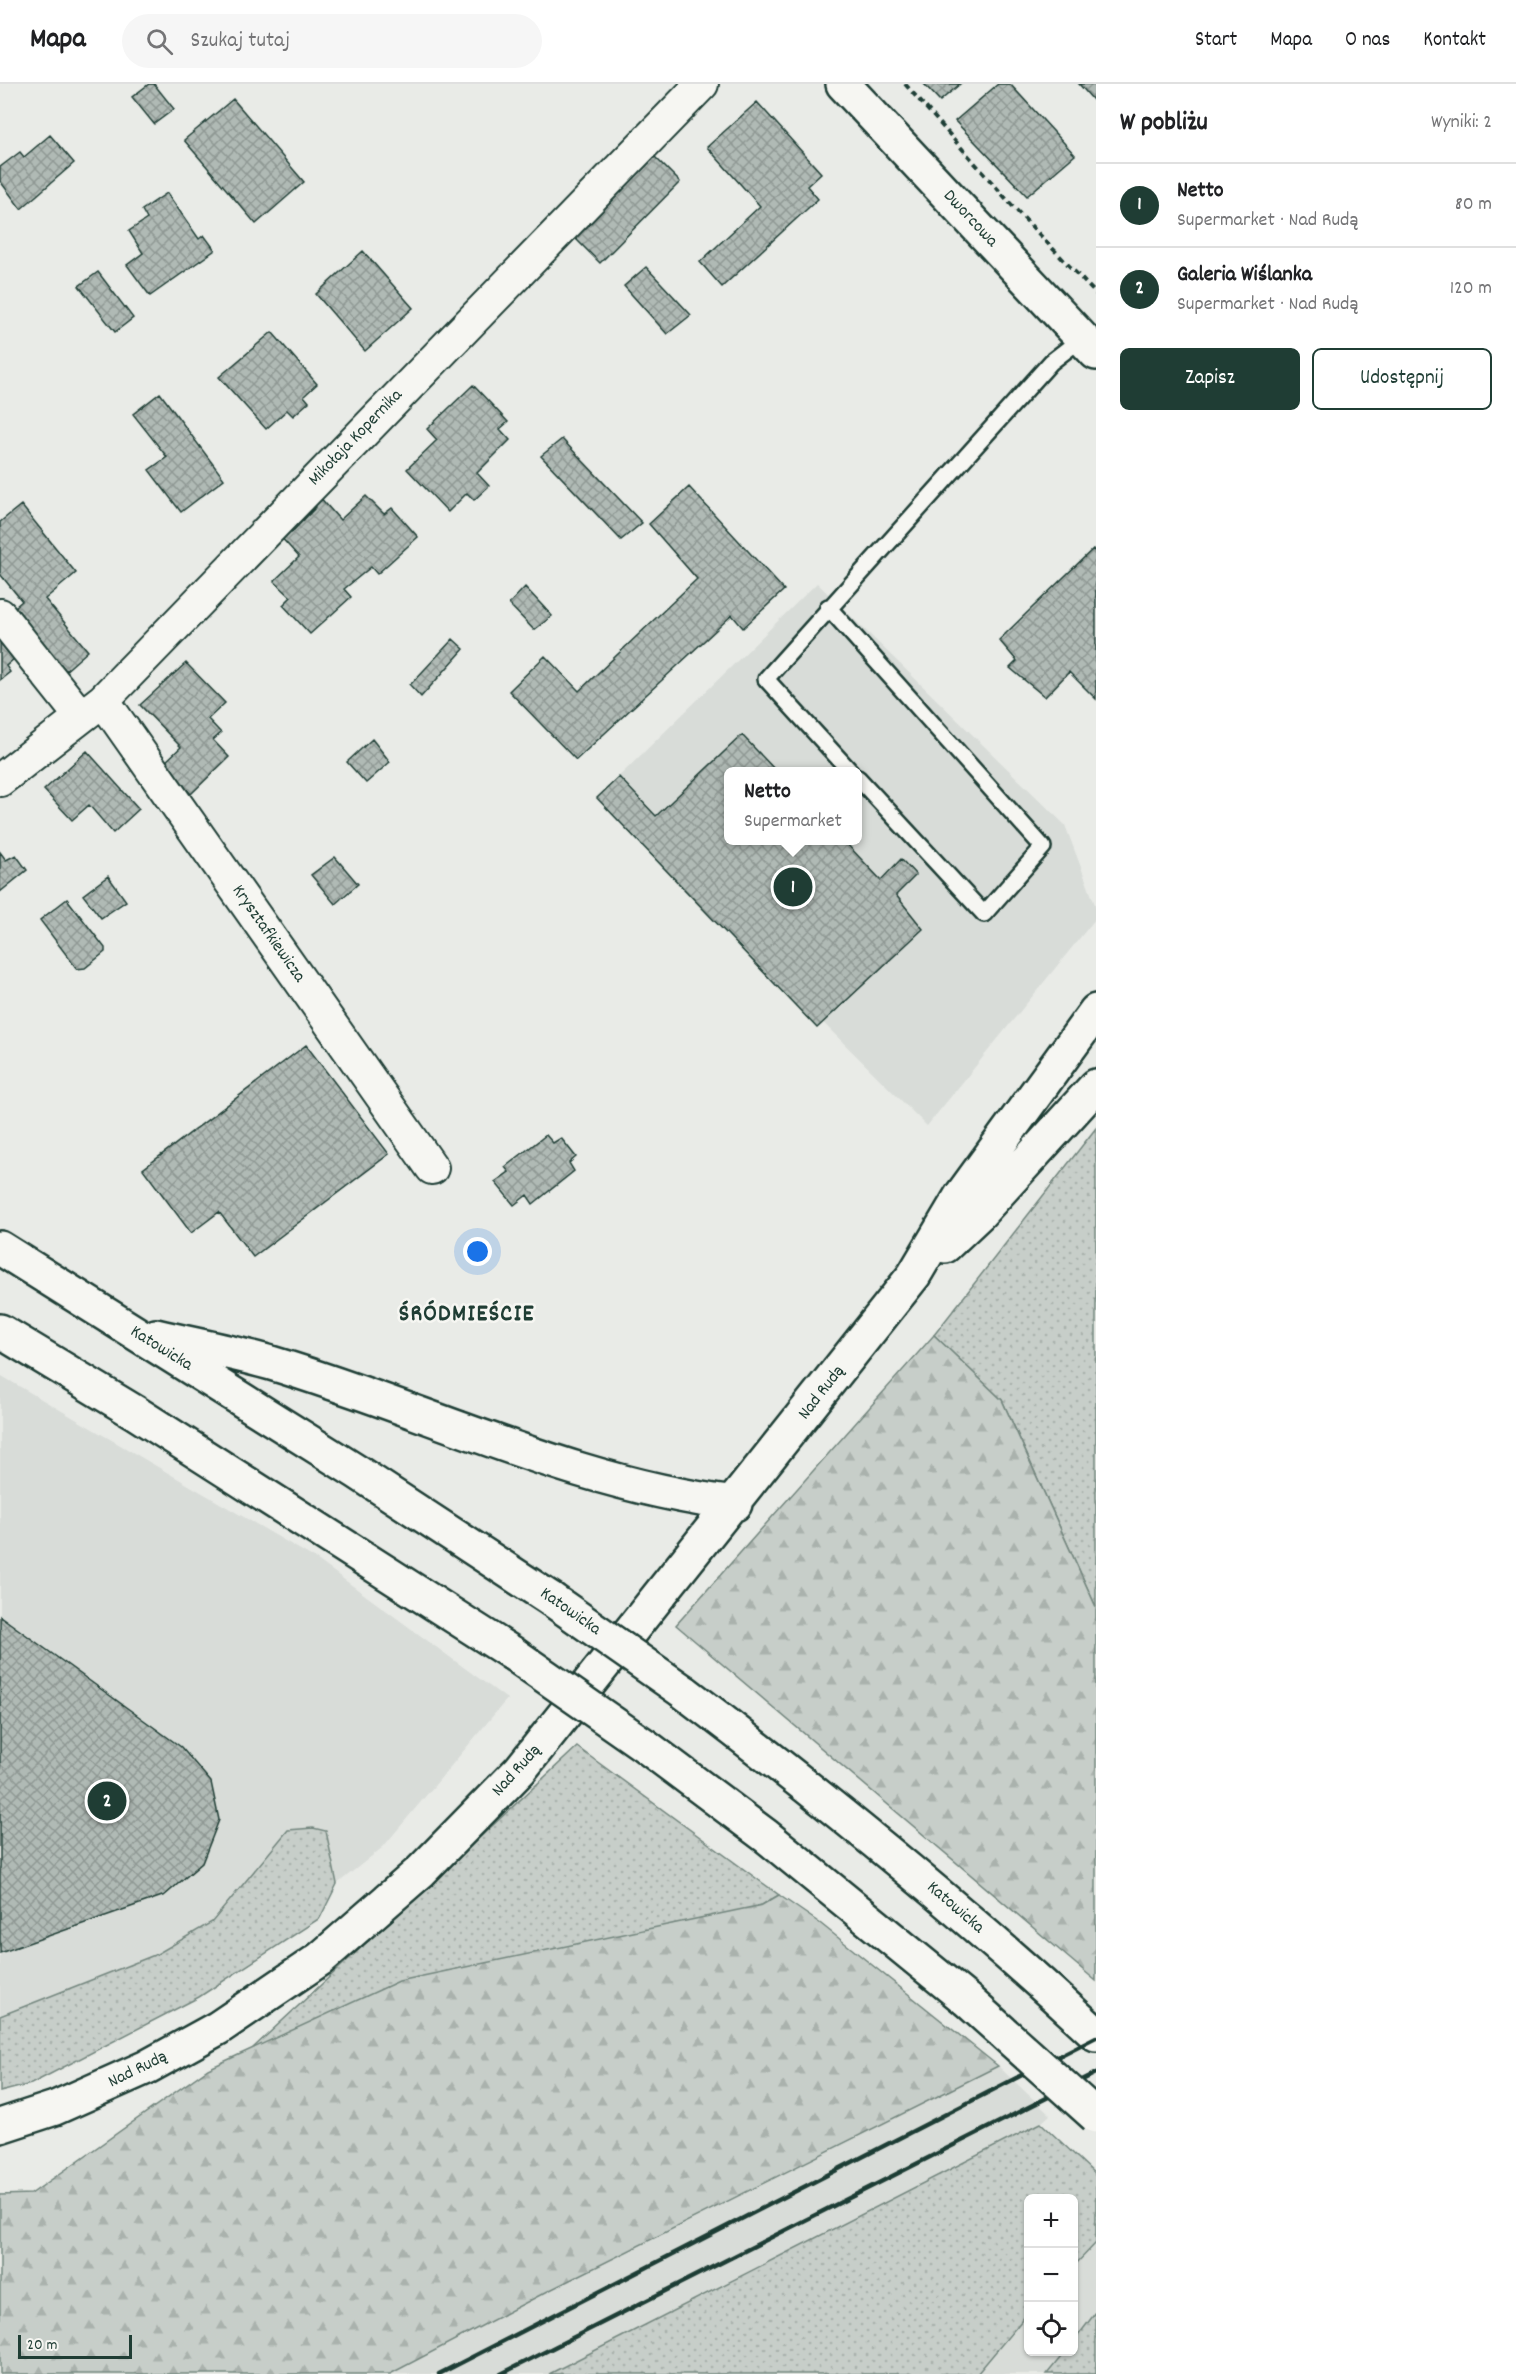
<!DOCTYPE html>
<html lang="pl">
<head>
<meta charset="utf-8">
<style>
  body { margin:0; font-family:Dekko,sans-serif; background:#f6f6f6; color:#202124 }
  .controls { position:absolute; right:18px; bottom:18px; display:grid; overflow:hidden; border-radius:9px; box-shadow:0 2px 4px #0004 }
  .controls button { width:54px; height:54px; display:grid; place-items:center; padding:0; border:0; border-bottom:2px solid #e0e0e0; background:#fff; color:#202124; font:30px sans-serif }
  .scale { position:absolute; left:18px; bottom:15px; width:114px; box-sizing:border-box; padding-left:6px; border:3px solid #1f3d34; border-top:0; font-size:16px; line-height:21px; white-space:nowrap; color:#1f3d34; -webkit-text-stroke:4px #f6f6f2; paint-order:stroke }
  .you { position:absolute; left:478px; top:1168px; width:21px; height:21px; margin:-15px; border:4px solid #fff; border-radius:50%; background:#1a73e8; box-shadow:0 0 0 9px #1a73e833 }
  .badge { display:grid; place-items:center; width:39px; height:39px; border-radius:50%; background:#1f3d34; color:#fff; font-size:20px; font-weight:700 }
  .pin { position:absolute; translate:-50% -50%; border:3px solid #fff; box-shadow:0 2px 6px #0006 }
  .popup { position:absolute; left:724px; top:683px; width:138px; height:78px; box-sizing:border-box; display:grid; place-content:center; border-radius:9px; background:#fff; filter:drop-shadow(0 2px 4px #0005); font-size:20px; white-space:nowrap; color:#757577 }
  .popup b { font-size:22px; color:#202124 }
  .popup::after { content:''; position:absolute; left:50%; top:100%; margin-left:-12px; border:12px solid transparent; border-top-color:#fff }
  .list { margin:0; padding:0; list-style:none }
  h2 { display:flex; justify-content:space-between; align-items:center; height:78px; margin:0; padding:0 24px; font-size:26px }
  h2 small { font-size:20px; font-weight:400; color:#757577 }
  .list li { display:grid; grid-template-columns:39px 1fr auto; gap:18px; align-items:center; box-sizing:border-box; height:84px; padding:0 24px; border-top:2px solid #e0e0e0 }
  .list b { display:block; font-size:22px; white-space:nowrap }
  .list p { margin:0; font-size:20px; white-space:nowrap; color:#757577 }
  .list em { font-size:20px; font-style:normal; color:#757577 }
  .actions { display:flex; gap:12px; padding:18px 24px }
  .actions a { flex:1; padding:14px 0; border:2px solid #1f3d34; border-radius:9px; text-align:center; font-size:21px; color:#1f3d34 }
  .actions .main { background:#1f3d34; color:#fff }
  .icon { flex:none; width:33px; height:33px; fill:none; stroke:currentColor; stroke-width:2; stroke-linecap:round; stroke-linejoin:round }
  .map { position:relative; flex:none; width:1096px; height:2290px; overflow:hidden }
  header { display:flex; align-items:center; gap:36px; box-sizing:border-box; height:84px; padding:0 30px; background:#fff; border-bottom:2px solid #e0e0e0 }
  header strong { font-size:28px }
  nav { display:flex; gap:33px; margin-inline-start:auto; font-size:21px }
  .search { width:420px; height:54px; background:#f6f6f6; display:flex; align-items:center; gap:15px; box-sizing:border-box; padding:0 21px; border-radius:33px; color:#757577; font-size:22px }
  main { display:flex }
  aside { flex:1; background:#fff }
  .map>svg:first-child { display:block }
  .built { fill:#d8dcd8; fill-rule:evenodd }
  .grass { fill:url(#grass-dots); stroke:#73867e; stroke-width:1.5 }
  .forest { fill:url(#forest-firs); stroke:#73867e; stroke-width:1.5 }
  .building { fill:url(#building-cross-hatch); stroke:#1f3d34; stroke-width:1.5 }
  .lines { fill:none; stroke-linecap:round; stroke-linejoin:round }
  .service-casing { stroke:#1f3d34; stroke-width:20 }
  .minor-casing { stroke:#1f3d34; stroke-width:36 }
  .tertiary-casing { stroke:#1f3d34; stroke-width:38 }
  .primary-casing { stroke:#1f3d34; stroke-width:38 }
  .path { stroke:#1f3d34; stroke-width:4; stroke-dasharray:6 4.5; stroke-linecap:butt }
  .service { stroke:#f6f6f2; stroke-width:15 }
  .minor { stroke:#f6f6f2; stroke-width:32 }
  .tertiary { stroke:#f6f6f2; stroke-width:33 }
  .primary { stroke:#f6f6f2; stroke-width:33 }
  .rail { stroke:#1f3d34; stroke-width:4.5 }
  .primary-bridge-casing { stroke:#1f3d34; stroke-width:38; stroke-linecap:butt }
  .primary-bridge { stroke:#f6f6f2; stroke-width:33 }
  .labels { text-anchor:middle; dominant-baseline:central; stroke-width:5; stroke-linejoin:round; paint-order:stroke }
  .street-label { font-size:18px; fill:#1f3d34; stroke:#f6f6f2 }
  .district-label { font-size:24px; font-weight:bold; letter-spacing:1.5px; fill:#1f3d34; stroke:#f6f6f2 }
</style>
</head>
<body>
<header>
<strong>Mapa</strong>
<div class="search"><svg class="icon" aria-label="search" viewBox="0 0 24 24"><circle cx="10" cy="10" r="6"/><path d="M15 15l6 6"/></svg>Szukaj tutaj</div>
<nav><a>Start</a><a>Mapa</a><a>O nas</a><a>Kontakt</a></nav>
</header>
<main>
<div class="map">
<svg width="1096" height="2290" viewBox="0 0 1096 2290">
  <defs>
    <pattern id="grass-dots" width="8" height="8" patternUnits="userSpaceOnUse" patternTransform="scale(1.5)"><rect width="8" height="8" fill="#c7cec9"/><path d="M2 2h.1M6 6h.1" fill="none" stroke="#aab2ad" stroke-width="1.8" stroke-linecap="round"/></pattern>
    <pattern id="forest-firs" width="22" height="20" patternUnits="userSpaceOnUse" patternTransform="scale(1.5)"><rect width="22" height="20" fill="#c7cec9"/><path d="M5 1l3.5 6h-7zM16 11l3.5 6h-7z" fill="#aab2ad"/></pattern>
    <pattern id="building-cross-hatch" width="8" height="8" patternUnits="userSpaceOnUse" patternTransform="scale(1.5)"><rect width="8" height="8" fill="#b0bab5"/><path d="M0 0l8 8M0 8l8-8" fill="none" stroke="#8f9894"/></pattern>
  </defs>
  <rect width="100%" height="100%" fill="#e9ebe7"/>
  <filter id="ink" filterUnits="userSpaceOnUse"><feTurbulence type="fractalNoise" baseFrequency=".0167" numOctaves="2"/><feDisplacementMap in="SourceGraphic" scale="12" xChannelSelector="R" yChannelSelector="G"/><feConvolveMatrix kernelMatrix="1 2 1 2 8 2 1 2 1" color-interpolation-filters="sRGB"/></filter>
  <g filter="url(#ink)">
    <path class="built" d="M 817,499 L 1065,741 L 1096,823 L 1096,834 L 927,1042 L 597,714 ZM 728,688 L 858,688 L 858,756 L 728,756 Z
      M 0,1291 L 316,1475 L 507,1615 L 383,1763 L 260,1862 L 0,1992 Z
      M 998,1982 L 1050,2031 L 1041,2039 L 549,2290 L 383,2290 Z
      M 1096,2159 L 1096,2228 L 1074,2257 L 1074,2182 Z
      M 1028,2229 L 1028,2268 L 1065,2268 L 1047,2290 L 977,2290 Z"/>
    <path class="grass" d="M 1096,1044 L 1096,1523 L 1002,1316 L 934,1251 Z
      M 577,1663 L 779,1811 L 762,1821 L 253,1964 Z
      M 313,1744 L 326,1747 L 337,1800 L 320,1834 L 199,1913 L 31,2000 L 0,2008 L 0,1932 L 157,1870 L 212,1838 L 288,1746 Z
      M 1041,2039 L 1096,2091 L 1096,2159 L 1074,2182 L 1074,2114 L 1028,2114 L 1028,2229 L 977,2290 L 549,2290 Z
      M 1096,2228 L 1096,2290 L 1047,2290 L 1065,2268 L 1074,2268 L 1074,2257 Z"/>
    <path class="forest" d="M 934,1251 L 1002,1316 L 1096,1523 L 1096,1897 L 676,1541 Z
      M 779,1811 L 821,1840 L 998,1982 L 548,2207 L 390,2290 L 0,2290 L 0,2111 L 31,2110 L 208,1985 L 399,1897 L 762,1821 Z"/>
    <path class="building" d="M 149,0 L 154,0 L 174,25 L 154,40 L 132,13 Z
      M 924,0 L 960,0 L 940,17 Z
      M 998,0 L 1010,0 L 1075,71 L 1027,112 L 955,37 Z
      M 1079,0 L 1096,0 L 1096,14 L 1093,16 Z
      M 233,15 L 304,98 L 256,140 L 184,56 Z
      M 757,18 L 821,89 L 807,102 L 818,115 L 722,203 L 700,178 L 760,122 L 707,63 Z
      M 50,51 L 74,79 L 21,125 L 0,97 L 0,83 L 20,68 L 24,73 Z
      M 653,71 L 680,98 L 600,179 L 573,152 Z
      M 167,109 L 199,155 L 204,151 L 215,166 L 150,212 L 127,181 L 143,169 L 129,147 L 147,135 L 142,126 Z
      M 363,167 L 413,224 L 365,267 L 316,210 Z
      M 646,183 L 691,231 L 667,250 L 624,202 Z
      M 98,188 L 133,234 L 115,248 L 79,202 Z
      M 272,248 L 317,300 L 304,312 L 309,318 L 293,332 L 287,326 L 266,345 L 219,293 Z
      M 473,301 L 508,338 L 500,345 L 510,356 L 477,389 L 489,402 L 474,416 L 467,409 L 448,428 L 407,385 L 437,356 L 427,345 Z
      M 160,309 L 224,395 L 181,428 L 149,386 L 167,373 L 133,330 Z
      M 562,355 L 642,439 L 621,456 L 541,372 Z
      M 689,403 L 784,506 L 743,544 L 732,531 L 576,676 L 509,607 L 545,572 L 579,607 L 697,495 L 649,440 Z
      M 318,411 L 340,436 L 366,412 L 384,430 L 392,424 L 418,453 L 377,490 L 371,483 L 344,505 L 351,513 L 310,550 L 283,521 L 291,513 L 274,497 L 299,473 L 278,450 L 285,443 L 292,448 L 316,423 L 312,418 Z
      M 21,421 L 76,489 L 45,515 L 88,567 L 62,590 L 10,527 L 22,517 L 0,490 L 0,438 Z
      M 1093,465 L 1096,469 L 1096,615 L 1069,588 L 1045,613 L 1010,584 L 1017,577 L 999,556 Z
      M 525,503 L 552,532 L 534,546 L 509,520 Z
      M 453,555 L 464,565 L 421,613 L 410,601 Z
      M 0,557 L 14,575 L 6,582 L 10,588 L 0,596 Z
      M 186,579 L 225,619 L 208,635 L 221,649 L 213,656 L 229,673 L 191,710 L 163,680 L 181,663 L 140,621 Z
      M 742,651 L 777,688 L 728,688 L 728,756 L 843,756 L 881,796 L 901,775 L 916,791 L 896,811 L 923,845 L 817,944 L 597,714 L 619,693 L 656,732 Z
      M 372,655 L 390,678 L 366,699 L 347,678 Z
      M 87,667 L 139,725 L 113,749 L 89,721 L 72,736 L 44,706 Z
      M 0,768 L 6,776 L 16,771 L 27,786 L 0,808 Z
      M 335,773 L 358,800 L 335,820 L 311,791 Z
      M 108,792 L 126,817 L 101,834 L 83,811 Z
      M 67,815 L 105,864 L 105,868 L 85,884 L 77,885 L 40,836 Z
      M 306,961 L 389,1070 L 253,1173 L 219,1128 L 191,1149 L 143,1085 Z
      M 546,1051 L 553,1059 L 561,1054 L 576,1073 L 569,1079 L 574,1087 L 533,1120 L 527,1111 L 514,1121 L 495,1098 L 509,1088 L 505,1083 Z
      M 0,1532 L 181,1663 L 211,1698 L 219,1736 L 202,1779 L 165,1811 L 0,1869 Z"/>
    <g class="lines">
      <defs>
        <path id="service" d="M 828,523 L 1043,763 L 984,830 L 858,694
          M 851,688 L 766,595 L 1051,278 L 1082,254"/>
        <path id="minor" d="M 0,531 L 81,633
          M 103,616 L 432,1084
          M 0,696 L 103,616 L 702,0"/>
        <path id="tertiary" d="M 843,0 L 1096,269"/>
        <path id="primary" d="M 945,1162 L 979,1130 L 1096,1002
          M 0,1164 L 357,1388 L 551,1515
          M 0,1247 L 136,1329 L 512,1569
          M 156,1252 C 194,1261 233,1268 271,1279 C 425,1325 573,1400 735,1420
          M 684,1608 C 827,1716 965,1828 1096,1950
          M 647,1663 L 766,1752 L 967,1916
          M 0,2042 L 55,2024 L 147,1983 L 218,1944 L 320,1875 L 421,1787 L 520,1686 L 914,1191 L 961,1112 L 1096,927"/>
      </defs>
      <use href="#service" class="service-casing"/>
      <use href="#minor" class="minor-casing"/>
      <use href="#tertiary" class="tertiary-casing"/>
      <use href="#primary" class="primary-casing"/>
      <path class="path" d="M 905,0 L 1018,128 L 1096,210"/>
      <use href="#service" class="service"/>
      <use href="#minor" class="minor"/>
      <use href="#tertiary" class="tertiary"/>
      <use href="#primary" class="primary"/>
      <path class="rail" d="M 439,2290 L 1096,1953
        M 501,2290 L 1096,1989"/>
      <defs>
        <path id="primary-bridge" d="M 551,1515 L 684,1608
          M 512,1569 L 647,1663
          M 967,1916 L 1096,2032"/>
      </defs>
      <use href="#primary-bridge" class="primary-bridge-casing"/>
      <use href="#primary-bridge" class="primary-bridge"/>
    </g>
  </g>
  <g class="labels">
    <g class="street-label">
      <text transform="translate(970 135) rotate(47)">Dworcowa</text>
      <text transform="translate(356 354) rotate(-46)">Mikołaja Kopernika</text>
      <text transform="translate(268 850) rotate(55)">Krysztafkiewicza</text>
      <text transform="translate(161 1265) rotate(32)">Katowicka</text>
      <text transform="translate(822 1309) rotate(-52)">Nad Rudą</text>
      <text transform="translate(570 1528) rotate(35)">Katowicka</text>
      <text transform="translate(517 1687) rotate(-48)">Nad Rudą</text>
      <text transform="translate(955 1824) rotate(41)">Katowicka</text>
      <text transform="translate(138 1986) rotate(-26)">Nad Rudą</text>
    </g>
    <g class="district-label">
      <text x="467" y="1231">ŚRÓDMIEŚCIE</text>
    </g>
  </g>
</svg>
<div class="controls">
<button>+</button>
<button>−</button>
<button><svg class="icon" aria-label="locate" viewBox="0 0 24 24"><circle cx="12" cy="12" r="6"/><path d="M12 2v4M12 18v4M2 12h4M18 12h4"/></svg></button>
</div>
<div class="scale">20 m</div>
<div class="you"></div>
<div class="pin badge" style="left:793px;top:803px">1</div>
<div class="popup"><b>Netto</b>Supermarket</div>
<div class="pin badge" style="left:107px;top:1717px">2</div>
</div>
<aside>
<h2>W pobliżu<small>Wyniki: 2</small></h2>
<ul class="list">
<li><span class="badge">1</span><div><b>Netto</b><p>Supermarket · Nad Rudą</p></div><em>80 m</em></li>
<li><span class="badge">2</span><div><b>Galeria Wiślanka</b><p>Supermarket · Nad Rudą</p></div><em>120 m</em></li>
</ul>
<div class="actions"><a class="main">Zapisz</a><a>Udostępnij</a></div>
</aside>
</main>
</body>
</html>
